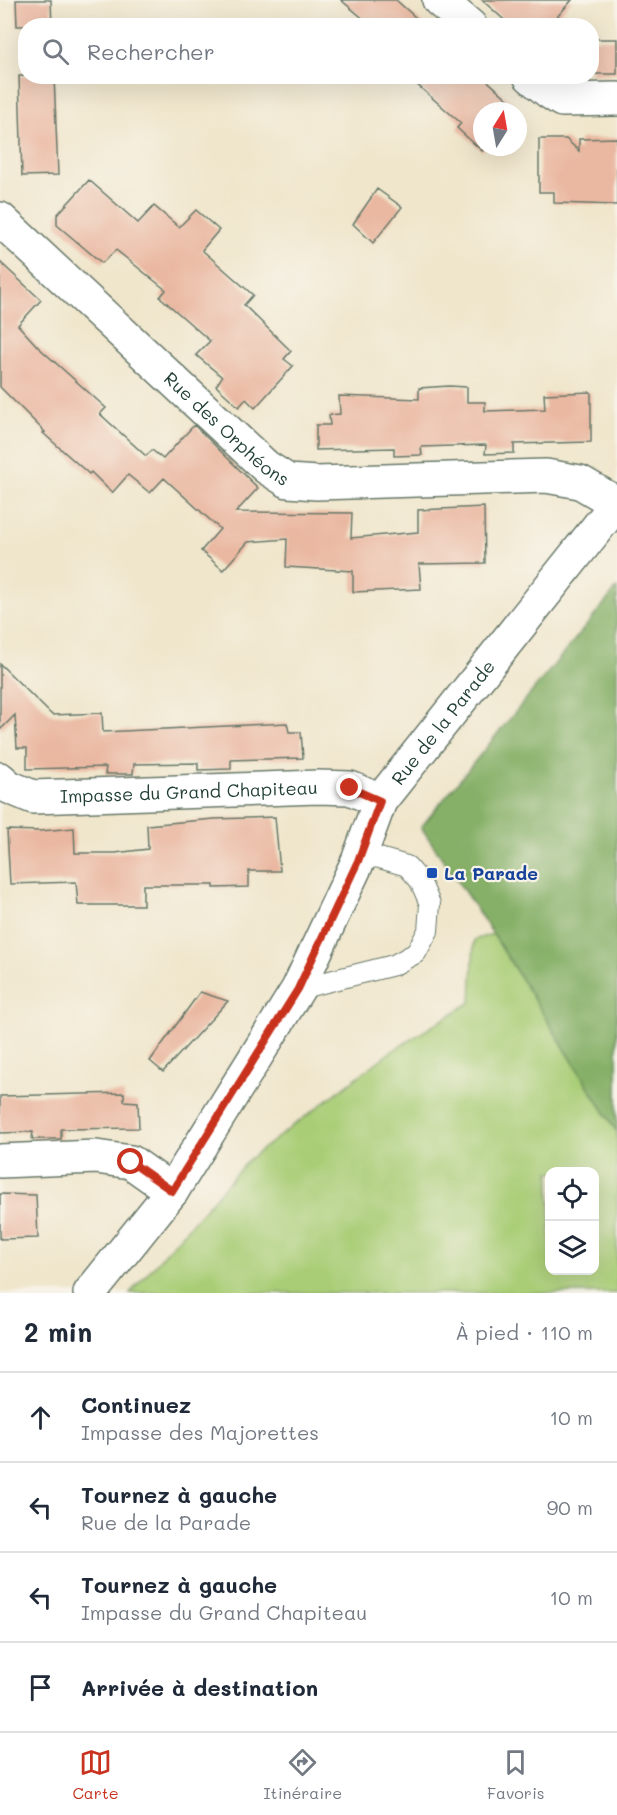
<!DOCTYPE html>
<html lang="fr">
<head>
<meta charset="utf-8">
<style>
  body { margin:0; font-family:Mali,sans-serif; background:#f2f2f3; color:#1f2937 }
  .controls { position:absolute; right:18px; bottom:18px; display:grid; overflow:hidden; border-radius:12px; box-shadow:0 6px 24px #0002 }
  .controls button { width:54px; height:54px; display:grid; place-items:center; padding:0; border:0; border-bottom:2px solid #e0e1e3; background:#fff; color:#1f2937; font:30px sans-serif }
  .compass { position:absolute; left:473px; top:102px; width:54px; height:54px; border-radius:50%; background:#fff; box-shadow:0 6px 24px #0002; rotate:11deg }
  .stop { position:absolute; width:18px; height:18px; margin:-14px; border:4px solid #c8321e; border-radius:50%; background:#fff }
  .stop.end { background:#c8321e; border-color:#fff; box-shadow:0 2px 6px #0008 }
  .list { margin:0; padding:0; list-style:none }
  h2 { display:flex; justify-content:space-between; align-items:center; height:78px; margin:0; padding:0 24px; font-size:26px }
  h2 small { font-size:20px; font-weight:400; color:#747a83 }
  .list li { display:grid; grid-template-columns:39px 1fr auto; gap:18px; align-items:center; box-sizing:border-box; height:90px; padding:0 24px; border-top:2px solid #e0e1e3 }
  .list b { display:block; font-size:22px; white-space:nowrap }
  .list p { margin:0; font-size:20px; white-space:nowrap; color:#747a83 }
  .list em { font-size:20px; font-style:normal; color:#747a83 }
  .icon { flex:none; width:33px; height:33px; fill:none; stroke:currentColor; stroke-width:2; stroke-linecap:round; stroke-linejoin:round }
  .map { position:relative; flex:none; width:617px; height:1293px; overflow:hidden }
  .search { position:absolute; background:#fff; box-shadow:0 6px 24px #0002; left:18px; right:18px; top:18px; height:66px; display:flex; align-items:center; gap:15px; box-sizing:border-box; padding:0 21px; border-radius:24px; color:#747a83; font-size:22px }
  .sheet { height:438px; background:#fff }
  nav { display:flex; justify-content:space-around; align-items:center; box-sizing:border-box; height:84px; border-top:2px solid #e0e1e3; background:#fff; font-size:16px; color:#747a83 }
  nav a { display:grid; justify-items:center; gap:3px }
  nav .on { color:#c8321e }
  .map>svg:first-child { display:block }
  .green { fill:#a9cd76; stroke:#648555; stroke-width:1.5; fill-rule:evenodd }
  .forest { fill:#86b067; stroke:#52764e; stroke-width:1.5 }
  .building { fill:#eab7a0 }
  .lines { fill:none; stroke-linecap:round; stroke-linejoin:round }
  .service-casing { stroke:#687869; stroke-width:22 }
  .minor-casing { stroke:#687869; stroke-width:36 }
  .service { stroke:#fff; stroke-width:20 }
  .minor { stroke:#fff; stroke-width:33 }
  .route { stroke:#c8321e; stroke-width:8 }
  .transit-dot { fill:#1a4fb4; stroke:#f7f3e8; stroke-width:2 }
  .labels { text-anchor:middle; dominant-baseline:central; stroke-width:4.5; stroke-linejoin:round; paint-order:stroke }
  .street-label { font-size:18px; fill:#1f3d34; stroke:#f7f3e8 }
  .transit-label { font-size:18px; font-weight:bold; fill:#164399; stroke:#f7f3e8; text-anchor:start }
</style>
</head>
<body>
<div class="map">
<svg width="617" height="1293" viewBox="0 0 617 1293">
  <rect width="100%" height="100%" fill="#f7f3e8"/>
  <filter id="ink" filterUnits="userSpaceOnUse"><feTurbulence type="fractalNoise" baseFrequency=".0167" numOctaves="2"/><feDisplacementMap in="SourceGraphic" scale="12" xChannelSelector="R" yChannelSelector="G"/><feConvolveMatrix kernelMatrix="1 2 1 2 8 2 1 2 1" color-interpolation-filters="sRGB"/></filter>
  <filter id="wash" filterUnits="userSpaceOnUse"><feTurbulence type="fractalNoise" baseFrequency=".008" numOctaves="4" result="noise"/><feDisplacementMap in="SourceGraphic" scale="24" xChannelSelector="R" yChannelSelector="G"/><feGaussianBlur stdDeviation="1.35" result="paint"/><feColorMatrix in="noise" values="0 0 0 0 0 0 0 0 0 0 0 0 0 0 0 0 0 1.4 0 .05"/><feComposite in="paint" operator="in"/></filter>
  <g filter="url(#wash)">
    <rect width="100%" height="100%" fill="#f0e6cc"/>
    <path class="green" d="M 493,934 L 617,1132 L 617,1293 L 130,1293 L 248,1160 L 389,1053 L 471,1002 L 474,940 ZM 550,1172 L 594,1172 L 594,1270 L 550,1270 Z"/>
    <path class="forest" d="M 617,588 L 617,1132 L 493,934 L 421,827 Z"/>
    <g id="blocks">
      <path class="building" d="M 16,0 L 51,0 L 52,26 L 17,26 Z
        M 341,0 L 396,0 L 425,26 L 372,26 Z
        M 482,0 L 572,0 L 549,26 L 511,26 Z
        M 591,39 L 617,39 L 617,74 L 591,74 Z
        M 19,76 L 54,76 L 58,175 L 22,176 Z
        M 407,76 L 482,76 L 519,109 L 517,111 L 482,111 L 482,147 L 486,147 L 482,151 L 457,128 L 461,123 Z
        M 617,138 L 617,205 L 554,203 L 554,192 L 539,192 L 539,139 L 566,139 L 579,151 L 579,139 Z
        M 89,180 L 138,223 L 154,206 L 179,227 L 196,210 L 219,230 L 202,250 L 253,295 L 244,305 L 291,351 L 284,359 L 293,366 L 255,408 L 246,399 L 239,407 L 216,386 L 222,377 L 196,355 L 210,341 L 160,297 L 166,290 L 116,250 L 102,263 L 57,225 L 57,215 Z
        M 377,189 L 402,207 L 373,243 L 353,224 Z
        M 0,262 L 41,300 L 18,325 L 38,347 L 106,408 L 100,414 L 146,456 L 152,450 L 163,459 L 194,425 L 258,488 L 236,512 L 352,513 L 351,538 L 418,532 L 418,510 L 484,507 L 485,563 L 419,564 L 421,589 L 353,592 L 353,571 L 286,567 L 287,539 L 248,542 L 223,570 L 201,551 L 220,529 L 164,478 L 150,493 L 128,475 L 112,493 L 91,472 L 89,474 L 43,433 L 45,432 L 0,387 Z
        M 449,386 L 467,387 L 467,402 L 485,402 L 485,411 L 545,409 L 544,394 L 591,392 L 591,442 L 514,444 L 514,453 L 485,454 L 486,445 L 421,447 L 422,455 L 394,456 L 394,448 L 316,450 L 316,425 L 330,425 L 329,415 L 340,414 L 339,396 L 419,399 L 419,388 Z
        M 0,664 L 52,715 L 102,713 L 103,732 L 287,723 L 289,732 L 301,732 L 303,758 L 231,760 L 231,769 L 198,770 L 198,763 L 134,764 L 133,774 L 105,774 L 106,767 L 27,769 L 27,748 L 17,748 L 15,715 L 0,730 Z
        M 275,817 L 280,871 L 249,871 L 249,887 L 214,888 L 214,885 L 143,885 L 143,905 L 78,905 L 76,882 L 10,884 L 7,830 L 41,831 L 74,828 L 75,853 L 115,853 L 148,849 L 147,825 L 214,819 Z
        M 200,992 L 228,1001 L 163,1072 L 150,1061 Z
        M 124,1093 L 124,1101 L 138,1102 L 139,1128 L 61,1129 L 61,1139 L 32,1139 L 33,1132 L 0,1133 L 0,1096 Z
        M 0,1194 L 36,1195 L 38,1238 L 0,1239 Z"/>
    </g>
  </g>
  <g filter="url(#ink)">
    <use href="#blocks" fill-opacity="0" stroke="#687869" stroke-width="1.5"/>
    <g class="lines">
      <defs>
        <path id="service" d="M 298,989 L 394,965 L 416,953 L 428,931 L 430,904 L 420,881 L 407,866 L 376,857 L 358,861"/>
        <g id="minor">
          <path d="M 439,0 L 470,26"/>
          <path d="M 530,76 L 548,91 L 562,100 L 617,99"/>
          <path id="s1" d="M 0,219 L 266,467 L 288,481 L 317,483 L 546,476 L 580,482 L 616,503"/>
          <path id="s2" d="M 0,779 L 9,787 L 33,797 L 318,787 L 350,788 L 380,801"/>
          <path d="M 0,1161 L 96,1157 L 131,1162 L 172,1191"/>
          <path id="s3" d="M 90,1293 L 172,1191 L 298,989 L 358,861 L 380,801 L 617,503"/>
        </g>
      </defs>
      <use href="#service" class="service-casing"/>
      <use href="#minor" class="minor-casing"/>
      <use href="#service" class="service"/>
      <use href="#minor" class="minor"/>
    </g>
  </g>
  <g class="lines" filter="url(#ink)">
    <path class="route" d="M 131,1162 L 172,1191 L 298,989 L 358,861 L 380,801 L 350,788"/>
  </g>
  <rect class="transit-dot" x="426" y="867" width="12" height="12" rx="3"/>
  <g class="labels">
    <g class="street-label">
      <text stroke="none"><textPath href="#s1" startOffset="309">Rue des Orphéons</textPath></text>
      <text stroke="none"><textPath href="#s3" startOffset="675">Rue de la Parade</textPath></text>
      <text stroke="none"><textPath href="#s2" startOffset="194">Impasse du Grand Chapiteau</textPath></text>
    </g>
    <g class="transit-label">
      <text x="444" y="873">La Parade</text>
    </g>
  </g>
</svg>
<div class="controls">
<button><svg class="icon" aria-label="locate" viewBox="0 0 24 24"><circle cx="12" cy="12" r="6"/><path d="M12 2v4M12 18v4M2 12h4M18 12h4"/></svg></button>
<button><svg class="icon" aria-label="layers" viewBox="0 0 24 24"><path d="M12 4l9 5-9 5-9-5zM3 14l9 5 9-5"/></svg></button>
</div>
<svg class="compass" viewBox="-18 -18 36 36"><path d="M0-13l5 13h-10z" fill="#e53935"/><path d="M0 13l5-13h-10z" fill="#747a83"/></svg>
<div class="stop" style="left:131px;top:1162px"></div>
<div class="stop end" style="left:350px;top:788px"></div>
<div class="search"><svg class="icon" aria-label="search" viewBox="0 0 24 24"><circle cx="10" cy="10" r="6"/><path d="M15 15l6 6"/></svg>Rechercher</div>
</div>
<section class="sheet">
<h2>2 min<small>À pied · 110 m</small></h2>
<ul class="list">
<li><svg class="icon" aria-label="ahead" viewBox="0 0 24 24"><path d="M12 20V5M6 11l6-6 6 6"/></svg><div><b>Continuez</b><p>Impasse des Majorettes</p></div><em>10 m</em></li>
<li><svg class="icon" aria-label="left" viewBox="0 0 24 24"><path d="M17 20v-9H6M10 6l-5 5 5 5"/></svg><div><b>Tournez à gauche</b><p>Rue de la Parade</p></div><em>90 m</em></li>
<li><svg class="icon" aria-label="left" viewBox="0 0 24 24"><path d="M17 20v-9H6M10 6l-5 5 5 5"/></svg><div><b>Tournez à gauche</b><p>Impasse du Grand Chapiteau</p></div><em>10 m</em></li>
<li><svg class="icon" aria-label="arrive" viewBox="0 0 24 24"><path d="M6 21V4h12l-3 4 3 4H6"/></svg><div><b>Arrivée à destination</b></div></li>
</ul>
</section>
<nav>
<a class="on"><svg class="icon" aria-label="map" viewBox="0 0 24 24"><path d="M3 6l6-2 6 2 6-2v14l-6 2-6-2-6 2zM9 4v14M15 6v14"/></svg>Carte</a>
<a><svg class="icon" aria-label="directions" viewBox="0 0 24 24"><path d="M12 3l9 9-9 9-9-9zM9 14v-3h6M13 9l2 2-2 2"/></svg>Itinéraire</a>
<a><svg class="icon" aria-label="saved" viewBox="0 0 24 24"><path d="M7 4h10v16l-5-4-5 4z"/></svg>Favoris</a>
</nav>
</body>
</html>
